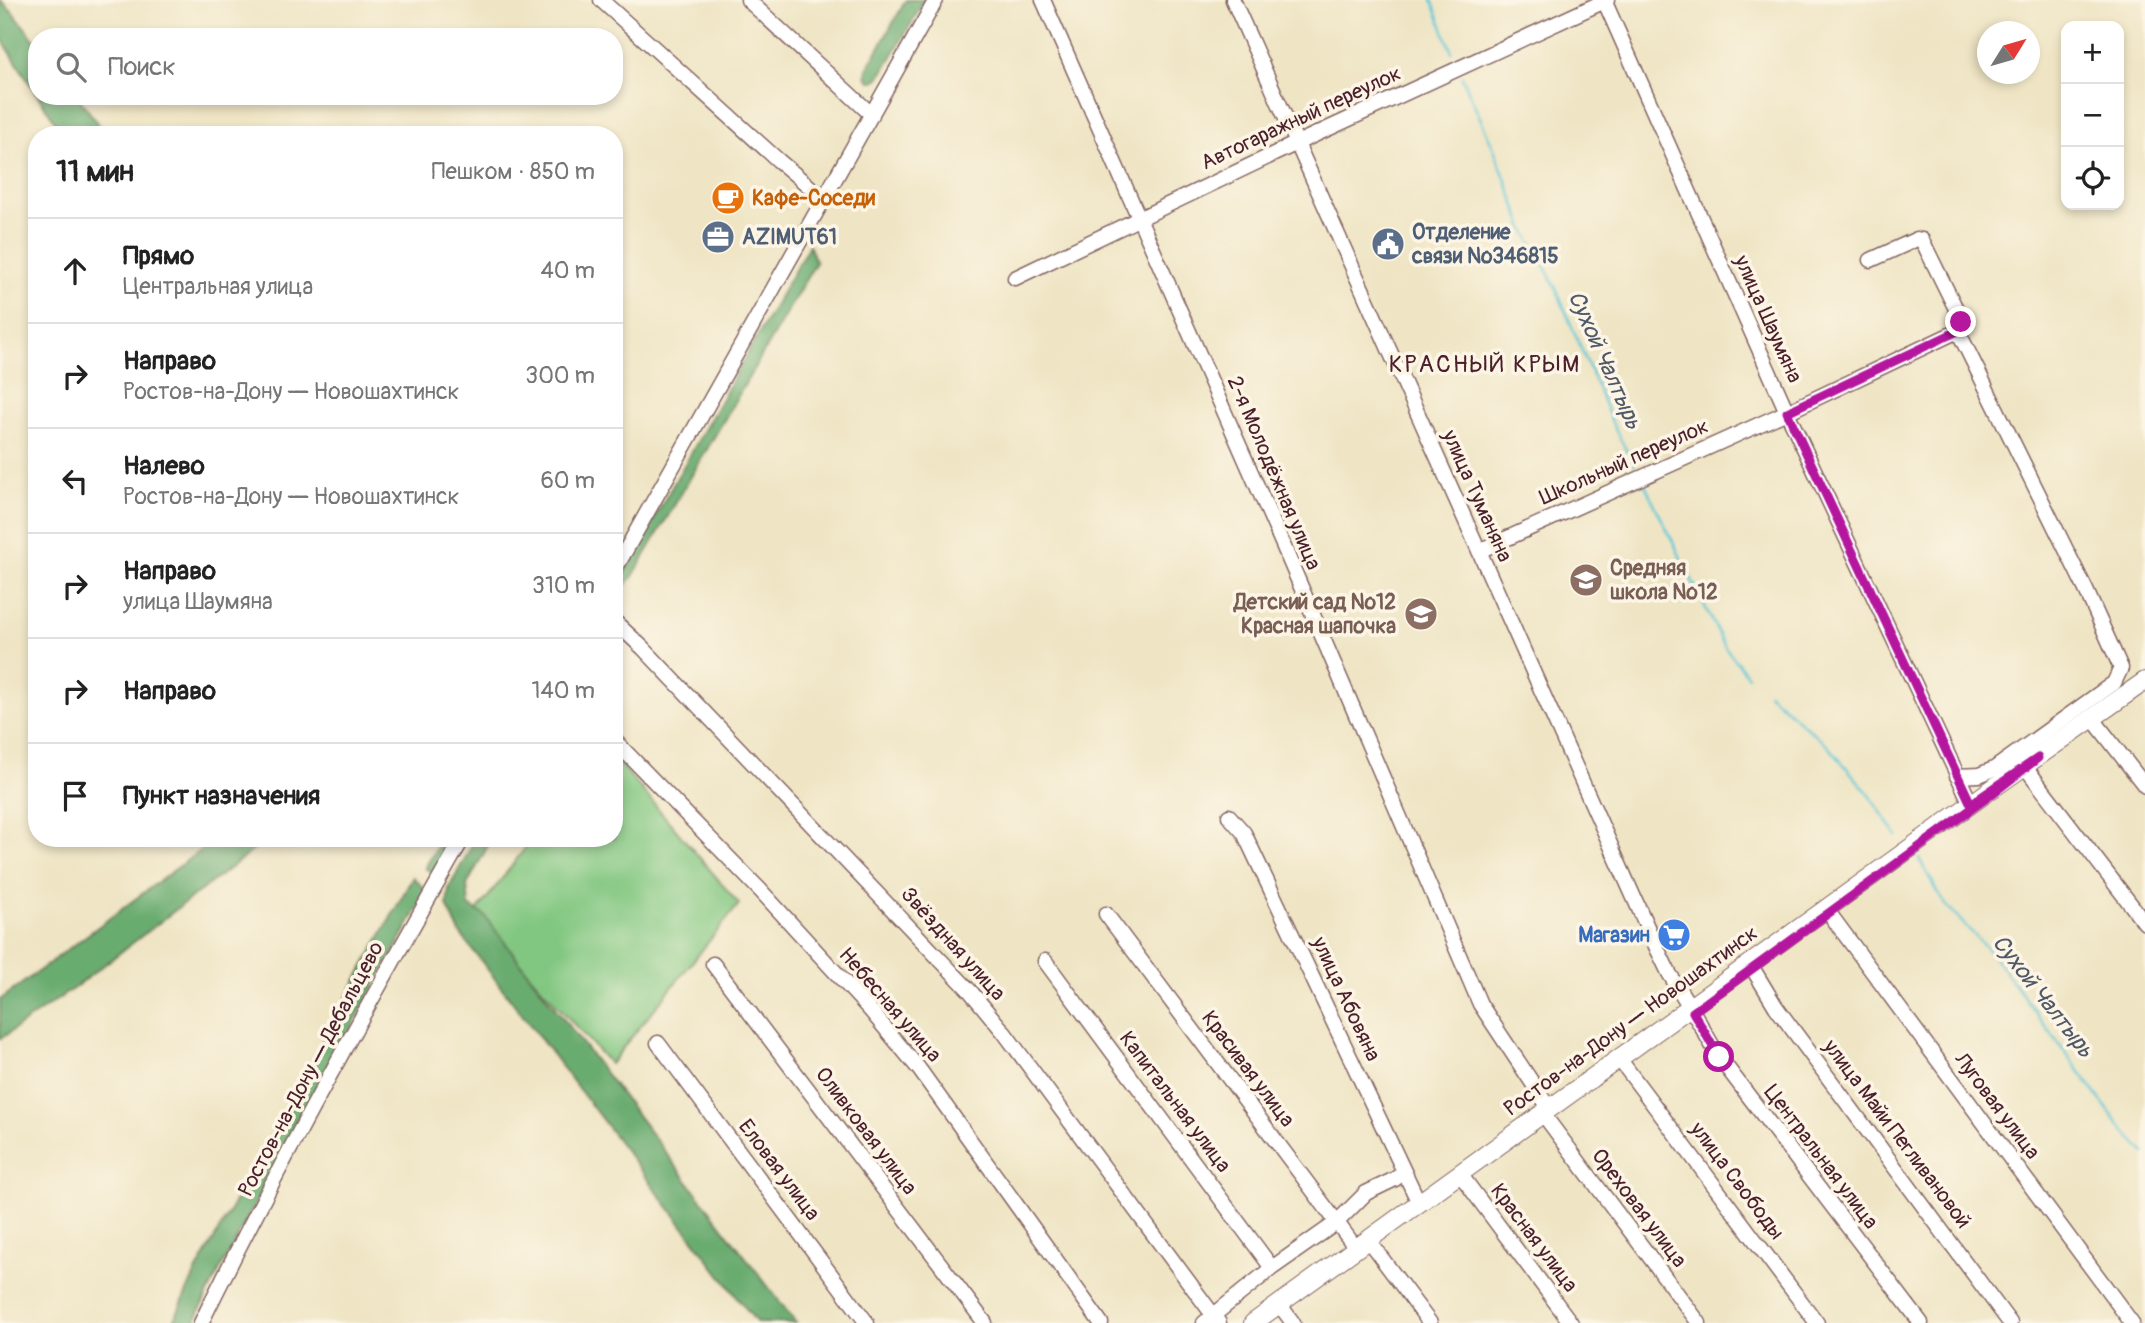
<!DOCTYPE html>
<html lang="ru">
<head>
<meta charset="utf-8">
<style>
  body { margin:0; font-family:Pangolin,sans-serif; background:#f2f2f2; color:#222 }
  .controls { position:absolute; right:21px; top:21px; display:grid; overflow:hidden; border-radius:14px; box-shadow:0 4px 10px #0003 }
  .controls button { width:63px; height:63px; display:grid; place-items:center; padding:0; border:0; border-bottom:2px solid #e0e0e0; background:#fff; color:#222; font:35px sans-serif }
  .compass { position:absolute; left:1977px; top:21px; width:63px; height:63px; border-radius:50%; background:#fff; box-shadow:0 4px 10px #0003; rotate:53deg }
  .stop { position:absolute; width:21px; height:21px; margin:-16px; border:5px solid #b5179e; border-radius:50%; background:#fff }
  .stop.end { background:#b5179e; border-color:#fff; box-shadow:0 2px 7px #0008 }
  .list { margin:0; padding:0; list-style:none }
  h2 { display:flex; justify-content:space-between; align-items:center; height:91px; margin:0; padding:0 28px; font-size:30px }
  h2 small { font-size:23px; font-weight:400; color:#767676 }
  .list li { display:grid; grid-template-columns:46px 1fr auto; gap:21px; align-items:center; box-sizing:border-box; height:105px; padding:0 28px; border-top:2px solid #e0e0e0 }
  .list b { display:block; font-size:26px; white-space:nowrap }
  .list p { margin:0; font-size:23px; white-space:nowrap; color:#767676 }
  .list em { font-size:23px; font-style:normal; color:#767676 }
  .icon { flex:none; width:38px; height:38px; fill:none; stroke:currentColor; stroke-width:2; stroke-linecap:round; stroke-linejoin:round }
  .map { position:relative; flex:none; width:2145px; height:1323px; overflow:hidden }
  .search { position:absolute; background:#fff; box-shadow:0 4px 10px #0003; left:28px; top:28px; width:595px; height:77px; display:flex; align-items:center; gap:18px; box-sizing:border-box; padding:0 24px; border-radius:28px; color:#767676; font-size:26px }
  .panel { position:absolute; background:#fff; box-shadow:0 4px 10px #0003; left:28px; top:126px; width:595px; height:721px; border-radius:28px }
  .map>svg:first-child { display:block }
  .green { fill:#82c781; stroke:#667356; stroke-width:2 }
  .forest { fill:#69ac6f; stroke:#5a664d; stroke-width:2 }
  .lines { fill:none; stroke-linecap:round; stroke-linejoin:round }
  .stream { stroke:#5cc6d7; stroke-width:2.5 }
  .minor-casing { stroke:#846461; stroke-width:17 }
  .major-casing { stroke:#846461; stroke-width:20 }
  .minor { stroke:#fff; stroke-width:14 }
  .major { stroke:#fff; stroke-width:18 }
  .route { stroke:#b5179e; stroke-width:9 }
  .labels { text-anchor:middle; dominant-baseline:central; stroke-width:7; stroke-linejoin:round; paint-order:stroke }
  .street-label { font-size:21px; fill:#4a1f2b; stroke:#fcf5e5 }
  .food-label { font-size:21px; font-weight:bold; fill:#c56008; stroke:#fcf5e5; text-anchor:start }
  .service-label { font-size:21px; font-weight:bold; fill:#4e5e75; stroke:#fcf5e5; text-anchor:start }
  .education-label { font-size:21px; font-weight:bold; fill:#785e54; stroke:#fcf5e5; text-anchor:start }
  .shop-label { font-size:21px; font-weight:bold; fill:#366cbe; stroke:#fcf5e5; text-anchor:end }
  .water-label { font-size:23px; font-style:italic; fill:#505967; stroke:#fcf5e5 }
  .quarter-label { font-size:24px; letter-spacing:2px; fill:#4a1f2b; stroke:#fcf5e5 }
</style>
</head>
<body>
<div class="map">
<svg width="2145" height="1323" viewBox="0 0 2145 1323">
  <rect width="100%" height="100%" fill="#fcf5e5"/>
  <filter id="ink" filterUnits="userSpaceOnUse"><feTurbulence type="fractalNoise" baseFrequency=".0143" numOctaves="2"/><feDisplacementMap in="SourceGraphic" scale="14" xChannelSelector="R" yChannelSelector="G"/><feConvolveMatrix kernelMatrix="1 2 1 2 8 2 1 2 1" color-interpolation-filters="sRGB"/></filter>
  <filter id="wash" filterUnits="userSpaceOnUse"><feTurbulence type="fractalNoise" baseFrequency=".00686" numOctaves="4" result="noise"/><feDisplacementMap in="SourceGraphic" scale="28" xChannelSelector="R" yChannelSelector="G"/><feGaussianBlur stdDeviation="1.57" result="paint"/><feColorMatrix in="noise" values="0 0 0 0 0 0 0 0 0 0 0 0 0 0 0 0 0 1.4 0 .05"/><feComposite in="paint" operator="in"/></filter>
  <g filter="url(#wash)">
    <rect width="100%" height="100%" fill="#efe5c5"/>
    <path class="green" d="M 614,757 L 739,904 L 610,1064 L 475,914 L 533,838 L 614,838 Z"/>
    <path class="forest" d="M 0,0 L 11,10 L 37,43 L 37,95 L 0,36 Z
      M 906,0 L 925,0 L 879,78 L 874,81 L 870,81 L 866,76 L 867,69 Z
      M 38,96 L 77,96 L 107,135 L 64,135 Z
      M 809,245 L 816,262 L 632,578 L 614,596 L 615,587 Z
      M 217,838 L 269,838 L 74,988 L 0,1039 L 0,1000 Z
      M 442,838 L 457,838 L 436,875 L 425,868 Z
      M 476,838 L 492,838 L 467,885 L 469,906 L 484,915 L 796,1323 L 757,1323 L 460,933 L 447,905 L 449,888 Z
      M 413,877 L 427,892 L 295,1129 L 212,1285 L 194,1323 L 173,1323 L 194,1276 Z"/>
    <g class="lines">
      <path class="stream" d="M 1432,0 L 1452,52
        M 1462,77 L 1494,149 L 1524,228 L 1555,286 L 1614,427 L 1634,465
        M 1644,483 L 1725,647 L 1748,676
        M 1768,693 L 1829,747 L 1869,794 L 1897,836
        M 1919,859 L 1945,904 L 1993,955 L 2120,1126 L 2145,1153"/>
    </g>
  </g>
  <g filter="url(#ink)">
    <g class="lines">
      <defs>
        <path id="minor" d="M 601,0 L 779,161 L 823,198
          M 748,0 L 872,115
          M 1043,0 L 1283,545 L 1480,1004 L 1549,1108
          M 1233,0 L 1652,938 L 1669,973 L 1690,1007
          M 1604,0 L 1787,412 L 1971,804
          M 1015,278 L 1297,143 L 1607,0
          M 1479,551 L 1787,412 L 1962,329 L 1960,317 L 1922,240 L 1917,239 L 1871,260
          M 614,571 L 936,0
          M 614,621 L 643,648 L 971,992 L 1003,1031 L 1219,1323
          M 2093,719 L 2145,786
          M 614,740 L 761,891 L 871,1011 L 919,1069 L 1101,1323
          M 2026,768 L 2145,923
          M 1957,776 L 1979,775 L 1994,769 L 2114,683 L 2121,668 L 2086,590 L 1958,331
          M 1229,816 L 1244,833 L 1419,1203
          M 1829,913 L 2132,1323
          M 1106,914 L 1356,1248
          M 1045,961 L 1272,1268
          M 713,964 L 985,1323
          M 1753,969 L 1776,1007 L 2010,1323
          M 1693,1012 L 1719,1057 L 1921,1323
          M 658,1043 L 867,1323
          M 1623,1064 L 1817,1323
          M 1546,1118 L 1699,1323
          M 1463,1178 L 1571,1323
          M 1371,1244 L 1430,1323
          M 1282,1308 L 1293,1323
          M 201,1323 C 282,1158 372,997 463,838
          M 1204,1323 L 1272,1268 L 1336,1223 L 1366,1193 L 1395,1179 L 1404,1172"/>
        <path id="major" d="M 1253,1323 L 1989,791 L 2145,681"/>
      </defs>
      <use href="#minor" class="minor-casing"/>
      <use href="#major" class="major-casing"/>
      <use href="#minor" class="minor"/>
      <use href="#major" class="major"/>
    </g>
  </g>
  <g class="lines" filter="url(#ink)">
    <path class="route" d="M 1719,1057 L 1693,1012 L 1992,794 L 2038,758 L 1971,804 L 1787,412 L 1962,329 L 1961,322"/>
  </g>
  <defs>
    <symbol id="cafe-disc" viewBox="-11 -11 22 22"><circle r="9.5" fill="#e8710a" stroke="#fcf5e5"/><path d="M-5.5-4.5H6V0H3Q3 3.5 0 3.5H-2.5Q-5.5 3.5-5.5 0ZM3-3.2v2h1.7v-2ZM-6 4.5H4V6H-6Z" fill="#fff"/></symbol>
    <symbol id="office-disc" viewBox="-11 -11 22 22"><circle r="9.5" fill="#5c6f8a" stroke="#fcf5e5"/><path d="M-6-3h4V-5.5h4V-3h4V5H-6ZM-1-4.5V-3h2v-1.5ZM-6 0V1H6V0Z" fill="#fff"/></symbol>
    <symbol id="civic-disc" viewBox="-11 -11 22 22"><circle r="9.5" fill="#5c6f8a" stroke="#fcf5e5"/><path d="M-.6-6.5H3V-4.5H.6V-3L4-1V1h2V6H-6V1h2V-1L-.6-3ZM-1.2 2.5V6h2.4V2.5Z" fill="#fff"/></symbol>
    <symbol id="school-disc" viewBox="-11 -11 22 22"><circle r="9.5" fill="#8d6e63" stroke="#fcf5e5"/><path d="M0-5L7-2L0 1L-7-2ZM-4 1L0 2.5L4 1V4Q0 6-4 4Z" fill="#fff"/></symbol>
    <symbol id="supermarket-disc" viewBox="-11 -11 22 22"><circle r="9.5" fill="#3f7fe0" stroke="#fcf5e5"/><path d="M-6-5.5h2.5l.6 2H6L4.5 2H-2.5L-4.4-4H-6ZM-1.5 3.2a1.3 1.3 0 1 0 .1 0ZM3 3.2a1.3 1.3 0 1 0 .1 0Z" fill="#fff"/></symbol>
  </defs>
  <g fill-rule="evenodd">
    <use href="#cafe-disc" x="709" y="179" width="38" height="38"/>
    <use href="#office-disc" x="699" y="218" width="38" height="38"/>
    <use href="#civic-disc" x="1369" y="225" width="38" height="38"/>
    <use href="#school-disc" x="1567" y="561" width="38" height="38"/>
    <use href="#school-disc" x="1402" y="595" width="38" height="38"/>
    <use href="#supermarket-disc" x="1655" y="916" width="38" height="38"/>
  </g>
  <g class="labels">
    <g class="street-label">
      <text transform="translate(1301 118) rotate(-25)">Автогаражный переулок</text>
      <text transform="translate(1768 319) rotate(66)">улица Шаумяна</text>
      <text transform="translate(1624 462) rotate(-24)">Школьный переулок</text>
      <text transform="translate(1274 473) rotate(67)">2-я Молодёжная улица</text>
      <text transform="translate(1477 496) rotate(66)">улица Туманяна</text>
      <text transform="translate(953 944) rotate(48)">Звёздная улица</text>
      <text transform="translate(1346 999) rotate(65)">улица Абовяна</text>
      <text transform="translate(890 1005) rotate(49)">Небесная улица</text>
      <text transform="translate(1631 1021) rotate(-36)">Ростов-на-Дону — Новошахтинск</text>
      <text transform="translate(311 1069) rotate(-62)">Ростов-на-Дону — Дебальцево</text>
      <text transform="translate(1248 1069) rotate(53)">Красивая улица</text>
      <text transform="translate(1175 1102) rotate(53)">Капитальная улица</text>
      <text transform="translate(1997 1106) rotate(53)">Луговая улица</text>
      <text transform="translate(866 1131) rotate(53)">Оливковая улица</text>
      <text transform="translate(1897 1134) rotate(53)">улица Майи Пегливановой</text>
      <text transform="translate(1821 1157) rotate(53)">Центральная улица</text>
      <text transform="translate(779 1170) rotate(53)">Еловая улица</text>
      <text transform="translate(1737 1181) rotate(53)">улица Свободы</text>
      <text transform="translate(1639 1208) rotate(53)">Ореховая улица</text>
      <text transform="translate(1534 1238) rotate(53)">Красная улица</text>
    </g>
    <g class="food-label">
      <text x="752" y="198">Кафе-Соседи</text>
    </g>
    <g class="service-label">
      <text x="1412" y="232">Отделение<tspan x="1412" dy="24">связи №346815</tspan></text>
      <text x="742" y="237">AZIMUT61</text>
    </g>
    <g class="education-label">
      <text x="1610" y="568">Средняя<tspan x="1610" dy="24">школа №12</tspan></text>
      <text x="1396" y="602" text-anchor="end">Детский сад №12<tspan x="1396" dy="24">Красная шапочка</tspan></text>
    </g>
    <g class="shop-label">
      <text x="1650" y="935">Магазин</text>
    </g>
    <g class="water-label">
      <text transform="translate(1605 360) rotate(66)">Сухой Чалтырь</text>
      <text transform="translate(2043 996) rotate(52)">Сухой Чалтырь</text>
    </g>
    <g class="quarter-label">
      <text x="1485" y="364">КРАСНЫЙ КРЫМ</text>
    </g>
  </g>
</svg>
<div class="controls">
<button>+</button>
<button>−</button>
<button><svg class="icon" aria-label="locate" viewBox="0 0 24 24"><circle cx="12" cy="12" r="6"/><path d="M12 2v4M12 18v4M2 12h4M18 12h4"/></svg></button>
</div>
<svg class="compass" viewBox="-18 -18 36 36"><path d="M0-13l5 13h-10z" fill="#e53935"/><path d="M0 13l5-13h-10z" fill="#767676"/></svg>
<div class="stop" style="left:1719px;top:1057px"></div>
<div class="stop end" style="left:1961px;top:322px"></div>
<div class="search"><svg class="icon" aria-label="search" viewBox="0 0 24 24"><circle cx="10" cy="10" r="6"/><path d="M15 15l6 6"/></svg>Поиск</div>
<section class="panel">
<h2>11 мин<small>Пешком · 850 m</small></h2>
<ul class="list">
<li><svg class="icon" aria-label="ahead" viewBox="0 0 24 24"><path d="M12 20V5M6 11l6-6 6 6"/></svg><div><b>Прямо</b><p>Центральная улица</p></div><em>40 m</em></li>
<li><svg class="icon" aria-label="right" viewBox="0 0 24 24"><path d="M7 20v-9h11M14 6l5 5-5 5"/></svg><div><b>Направо</b><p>Ростов-на-Дону — Новошахтинск</p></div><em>300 m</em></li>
<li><svg class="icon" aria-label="left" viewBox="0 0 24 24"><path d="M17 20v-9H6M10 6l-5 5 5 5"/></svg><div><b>Налево</b><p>Ростов-на-Дону — Новошахтинск</p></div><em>60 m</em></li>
<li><svg class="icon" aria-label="right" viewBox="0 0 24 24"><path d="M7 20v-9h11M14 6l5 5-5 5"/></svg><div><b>Направо</b><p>улица Шаумяна</p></div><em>310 m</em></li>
<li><svg class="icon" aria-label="right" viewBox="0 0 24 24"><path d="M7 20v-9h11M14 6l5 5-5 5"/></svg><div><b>Направо</b></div><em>140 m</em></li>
<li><svg class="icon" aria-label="arrive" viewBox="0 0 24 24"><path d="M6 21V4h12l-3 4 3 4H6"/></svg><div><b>Пункт назначения</b></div></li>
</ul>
</section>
</div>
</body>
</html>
